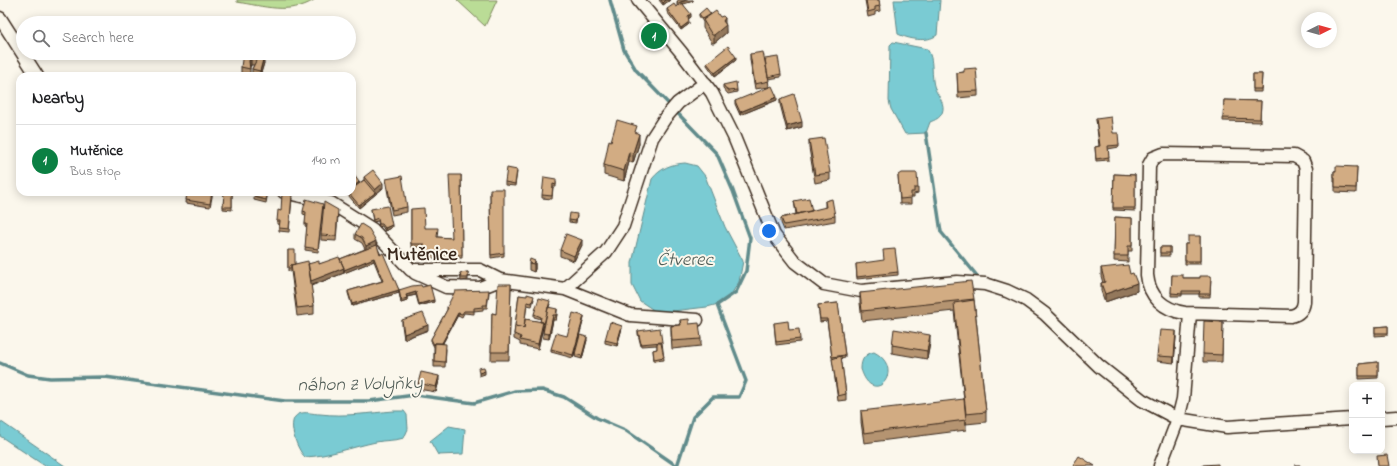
<!DOCTYPE html>
<html lang="en">
<head>
<meta charset="utf-8">
<style>
  body { margin:0; font-family:"Indie Flower",sans-serif; background:#f6f6f6; color:#202124 }
  .controls { position:absolute; right:12px; bottom:12px; display:grid; overflow:hidden; border-radius:8px; box-shadow:0 2px 10px #0003 }
  .controls button { width:36px; height:36px; display:grid; place-items:center; padding:0; border:0; border-bottom:1px solid #e0e0e0; background:#fff; color:#202124; font:20px sans-serif }
  .compass { position:absolute; left:1301px; top:12px; width:36px; height:36px; border-radius:50%; background:#fff; box-shadow:0 2px 10px #0003; rotate:85deg }
  .you { position:absolute; left:769px; top:231px; width:14px; height:14px; margin:-10px; border:3px solid #fff; border-radius:50%; background:#1a73e8; box-shadow:0 0 0 6px #1a73e833 }
  .badge { display:grid; place-items:center; width:26px; height:26px; border-radius:50%; background:#0b8043; color:#fff; font-size:13px; font-weight:700 }
  .pin { position:absolute; translate:-50% -50%; border:2px solid #fff; box-shadow:0 1px 4px #0006 }
  .list { margin:0; padding:0; list-style:none }
  h2 { display:flex; justify-content:space-between; align-items:center; height:52px; margin:0; padding:0 16px; font-size:17px }
  h2 small { font-size:13px; font-weight:400; color:#757577 }
  .list li { display:grid; grid-template-columns:26px 1fr auto; gap:12px; align-items:center; box-sizing:border-box; height:72px; padding:0 16px; border-top:1px solid #e0e0e0 }
  .list b { display:block; font-size:15px; white-space:nowrap }
  .list p { margin:0; font-size:13px; white-space:nowrap; color:#757577 }
  .list em { font-size:13px; font-style:normal; color:#757577 }
  .icon { flex:none; width:22px; height:22px; fill:none; stroke:currentColor; stroke-width:2; stroke-linecap:round; stroke-linejoin:round }
  .map { position:relative; flex:none; width:1397px; height:466px; overflow:hidden }
  .search { position:absolute; background:#fff; box-shadow:0 2px 10px #0003; left:16px; top:16px; width:340px; height:44px; display:flex; align-items:center; gap:10px; box-sizing:border-box; padding:0 14px; border-radius:22px; color:#757577; font-size:15px }
  .panel { position:absolute; background:#fff; box-shadow:0 2px 10px #0003; left:16px; top:72px; width:340px; height:124px; border-radius:12px }
  .map>svg:first-child { display:block }
  .green { fill:#badc96; stroke:#7a835a }
  .water { fill:#7acbd3; stroke:#618b8b }
  .lines { fill:none; stroke-linecap:round; stroke-linejoin:round }
  .stream { stroke:#618b8b; stroke-width:3.5 }
  .minor-casing { stroke:#3b2a1e; stroke-width:15 }
  .minor { stroke:#fbf7ec; stroke-width:12 }
  .wall { fill:#b59471; stroke:#3b2a1e }
  .shaded-wall { fill:#93785c; stroke:#3b2a1e }
  .building { fill:#d2ac83; stroke:#3b2a1e }
  .labels { text-anchor:middle; dominant-baseline:central; stroke-width:4; stroke-linejoin:round; paint-order:stroke }
  .water-label { font-size:19px; font-style:italic; fill:#4e5a54; stroke:#fbf7ec }
  .quarter-label { font-size:20px; font-weight:bold; fill:#3b2a1e; stroke:#fbf7ec }
</style>
</head>
<body>
<div class="map">
<svg width="1397" height="466" viewBox="0 0 1397 466">
  <rect width="100%" height="100%" fill="#fbf7ec"/>
  <filter id="ink" filterUnits="userSpaceOnUse"><feTurbulence type="fractalNoise" baseFrequency=".025" numOctaves="2"/><feDisplacementMap in="SourceGraphic" scale="8" xChannelSelector="R" yChannelSelector="G"/><feConvolveMatrix kernelMatrix="1 2 1 2 8 2 1 2 1" color-interpolation-filters="sRGB"/></filter>
  <g filter="url(#ink)">
    <path class="green" d="M 237,0 L 314,0 C 290,15 263,6 237,2 Z
      M 457,0 L 497,0 L 485,26 Z"/>
    <path class="water" d="M 894,0 L 940,0 L 937,35 C 927,43 908,39 898,34 Z
      M 893,42 L 927,49 C 935,59 930,76 935,89 C 938,96 946,104 942,113 C 940,118 935,120 930,122 L 926,133 L 905,134 L 891,109 L 889,101 L 890,45 Z
      M 685,163 L 697,166 L 705,176 L 725,227 L 743,261 L 739,282 L 732,293 L 722,303 L 707,307 L 664,312 L 655,311 L 640,301 L 632,285 L 632,263 L 652,179 C 661,168 671,164 685,163 Z
      M 874,352 C 907,369 873,409 861,369 C 861,359 865,354 874,352 Z
      M 394,411 L 404,411 L 407,415 L 408,429 L 404,438 C 394,441 385,440 376,442 C 352,447 329,456 305,457 C 297,450 285,419 299,414 C 305,411 313,414 320,414 C 345,417 369,413 394,411 Z
      M 0,421 L 65,466 L 45,466 L 0,436 Z
      M 449,426 L 465,429 L 463,454 L 438,455 L 430,441 Z"/>
    <g class="lines">
      <path class="stream" d="M 610,0 L 624,50 L 636,70 L 717,154 L 733,191 L 750,238 L 746,271 L 736,292 L 717,305 L 746,381 L 739,397 L 713,397 L 693,417 L 677,466
        M 926,133 L 941,232 L 978,277
        M 0,363 L 28,375 L 50,378 L 105,377 L 285,401 L 369,401 L 415,395 L 474,403 L 515,391 L 542,390 L 564,397 L 597,418 L 625,430 L 677,466"/>
      <defs>
        <path id="minor" d="M 638,0 L 681,52 L 712,93 L 734,137 L 774,235 L 795,262 L 824,284 L 861,291 L 957,282 L 985,284 L 1007,291 L 1026,300 L 1045,314 L 1099,366 L 1142,400 L 1178,419 L 1227,427 L 1352,419
          M 0,18 L 37,76
          M 1163,154 L 1294,156 L 1303,161 L 1306,169 L 1304,302 C 1303,310 1299,314 1291,316 L 1185,313 C 1164,310 1149,297 1147,275 L 1149,165 L 1153,158 Z
          M 284,192 L 331,203 L 372,229 L 411,270 L 480,270 L 500,280 L 565,289 L 606,252 L 623,226 L 652,138 L 665,118 L 678,103 L 705,83
          M 415,273 L 446,287 L 480,288 L 500,280
          M 565,289 L 630,315 L 697,320
          M 1382,418 L 1397,417
          M 1160,466 L 1178,419 L 1183,399 L 1190,314"/>
      </defs>
      <use href="#minor" class="minor-casing"/>
      <use href="#minor" class="minor"/>
    </g>
    <path class="wall" d="M 659,0 L 670,0 L 663,5 Z
      M 693,0 L 693,1 L 683,4 L 691,17 L 688,19 L 689,24 L 681,30 L 667,12 L 667,9 L 676,7 L 680,5 L 677,6 Z
      M 865,0 L 879,0 L 880,11 L 875,12 L 875,15 L 868,17 Z
      M 699,14 L 711,15 L 725,23 L 726,33 L 714,43 L 712,43 L 703,28 L 703,22 L 699,16 Z
      M 252,53 L 264,63 L 260,76 L 252,76 L 252,69 L 254,65 L 251,65 L 250,67 L 250,76 L 241,75 L 241,67 Z
      M 750,54 L 765,59 L 781,74 L 781,77 L 768,79 L 769,87 L 755,89 L 750,60 Z
      M 736,60 L 715,76 L 707,65 L 707,63 Z
      M 964,72 L 978,91 L 978,96 L 958,98 L 957,73 Z
      M 1253,74 L 1262,74 L 1261,92 L 1253,92 Z
      M 723,85 L 737,90 L 737,92 L 728,94 L 723,88 Z
      M 780,99 L 802,127 L 787,131 L 780,104 Z
      M 777,100 L 740,115 L 735,104 L 735,101 Z
      M 1224,100 L 1261,101 L 1260,122 L 1223,121 Z
      M 1096,119 L 1113,133 L 1119,145 L 1119,147 L 1108,149 L 1109,160 L 1096,161 L 1095,147 L 1099,146 Z
      M 637,133 L 639,144 L 633,163 L 629,162 L 624,181 L 604,175 L 604,165 L 611,141 Z
      M 809,140 L 830,173 L 830,180 L 815,183 L 809,148 Z
      M 1357,167 L 1356,193 L 1335,192 L 1335,182 L 1334,182 L 1334,171 Z
      M 517,172 L 515,186 L 505,185 L 505,182 Z
      M 1114,174 L 1135,175 L 1135,211 L 1113,210 Z
      M 461,175 L 462,258 L 424,258 L 424,247 L 411,247 L 411,209 L 425,228 L 437,237 L 452,238 Z
      M 898,175 L 918,188 L 918,193 L 914,194 L 914,197 L 911,197 L 911,204 L 900,204 Z
      M 364,177 L 383,188 L 359,208 L 348,195 L 348,193 L 348,194 L 347,192 L 352,192 L 359,183 L 364,180 Z
      M 386,179 L 407,207 L 407,212 L 392,215 L 386,184 Z
      M 556,182 L 556,187 L 553,187 L 552,199 L 542,198 L 542,195 Z
      M 187,192 L 213,192 L 210,207 L 186,203 Z
      M 224,192 L 232,192 L 232,210 L 223,209 Z
      M 268,192 L 266,203 L 254,200 L 254,197 Z
      M 490,192 L 504,253 L 504,256 L 491,258 Z
      M 292,198 L 289,232 L 279,231 L 279,224 L 277,224 L 277,221 L 281,211 Z
      M 794,201 L 812,211 L 825,208 L 825,201 L 835,216 L 835,221 L 784,230 L 781,223 L 781,218 L 796,214 Z
      M 323,207 L 318,252 L 305,250 L 307,227 L 305,226 L 306,215 L 303,214 L 303,211 Z
      M 371,209 L 392,227 L 385,231 L 382,226 L 379,227 L 378,221 L 373,222 Z
      M 338,215 L 336,241 L 321,240 L 321,235 Z
      M 577,216 L 576,223 L 569,222 L 569,220 Z
      M 1115,217 L 1132,218 L 1132,251 L 1128,251 L 1128,262 L 1114,261 Z
      M 355,234 L 376,245 L 399,290 L 422,287 L 434,302 L 419,306 L 416,295 L 407,297 L 407,301 L 401,303 L 399,293 L 352,306 L 348,293 L 348,291 L 382,281 L 374,261 L 311,286 L 314,306 L 314,314 L 297,316 L 291,271 L 288,271 L 288,250 L 295,264 L 319,264 L 340,259 L 365,249 L 362,243 L 355,239 Z
      M 1200,236 L 1200,264 L 1185,264 L 1185,244 L 1188,244 Z
      M 582,245 L 574,261 L 560,256 L 560,250 Z
      M 1160,247 L 1170,247 L 1170,256 L 1160,256 Z
      M 535,261 L 535,269 L 534,272 L 529,270 L 529,263 Z
      M 856,264 L 898,272 L 898,275 L 857,279 Z
      M 1101,268 L 1130,274 L 1137,291 L 1105,302 L 1101,291 L 1101,283 L 1103,283 L 1101,276 Z
      M 468,272 L 468,280 L 461,281 L 460,273 Z
      M 1172,275 L 1183,278 L 1200,278 L 1211,276 L 1210,297 L 1199,297 L 1199,294 L 1182,294 L 1182,296 L 1171,296 Z
      M 511,284 L 509,360 L 491,360 L 492,313 L 496,314 Z
      M 489,293 L 487,308 L 483,308 L 483,310 L 474,311 L 474,314 L 464,313 L 462,317 L 458,315 L 443,343 L 446,349 L 445,367 L 434,367 L 434,347 L 431,341 L 431,339 L 447,310 L 447,307 Z
      M 860,293 L 974,299 L 986,412 L 986,422 L 966,424 L 966,421 L 966,430 L 864,443 L 861,422 L 861,411 L 965,409 L 954,311 L 862,321 L 860,303 Z
      M 519,295 L 534,299 L 532,306 L 527,305 L 525,319 L 540,322 L 541,319 L 534,317 L 534,314 L 550,304 L 549,307 L 557,314 L 556,320 L 553,320 L 549,339 L 543,338 L 543,333 L 544,326 L 543,326 L 538,349 L 520,345 L 520,342 L 514,339 L 514,334 Z
      M 838,303 L 845,355 L 845,357 L 841,358 L 846,394 L 846,400 L 838,401 L 827,321 L 820,322 L 818,305 Z
      M 584,318 L 573,358 L 551,352 L 551,349 L 567,336 Z
      M 402,320 L 428,330 L 404,339 L 402,325 Z
      M 680,320 L 689,324 L 701,339 L 701,346 L 672,349 L 671,334 L 671,326 L 680,325 Z
      M 1223,322 L 1222,362 L 1203,362 L 1203,354 Z
      M 774,323 L 789,330 L 800,339 L 800,342 L 776,345 Z
      M 1388,326 L 1388,335 L 1375,336 L 1375,327 Z
      M 622,328 L 617,346 L 605,343 L 605,340 Z
      M 638,331 L 662,342 L 664,360 L 654,361 L 653,350 L 657,349 L 657,345 L 641,346 L 638,334 Z
      M 1176,337 L 1174,363 L 1157,361 L 1157,356 Z
      M 587,340 L 582,359 L 575,357 L 575,354 Z
      M 930,343 L 927,359 L 892,353 L 892,345 Z
      M 1378,362 L 1378,378 L 1359,379 L 1359,364 Z
      M 439,381 L 436,392 L 418,389 L 418,383 Z"/>
    <path class="shaded-wall" d="M 666,0 L 670,0 L 663,5 L 663,3 Z
      M 687,0 L 693,0 L 693,1 L 677,6 L 677,3 Z
      M 691,14 L 691,17 L 688,19 L 688,16 Z
      M 725,18 L 725,26 L 726,25 L 726,33 L 714,43 L 714,35 Z
      M 689,22 L 689,24 L 681,30 L 681,28 Z
      M 264,56 L 264,63 L 260,76 L 260,71 Z
      M 251,57 L 251,65 L 249,68 L 249,61 Z
      M 736,57 L 736,60 L 715,76 L 715,73 Z
      M 777,97 L 777,100 L 740,115 L 740,112 Z
      M 802,122 L 802,127 L 787,131 L 787,126 Z
      M 639,134 L 639,144 L 633,163 L 633,153 Z
      M 629,152 L 629,162 L 624,181 L 624,171 Z
      M 359,182 L 359,184 L 352,190 L 352,188 Z
      M 383,183 L 383,188 L 359,208 L 359,205 L 375,193 L 375,190 Z
      M 392,225 L 392,227 L 385,231 L 385,228 Z
      M 582,240 L 582,245 L 574,261 L 574,256 Z
      M 376,241 L 376,247 L 366,251 L 366,246 Z
      M 374,258 L 374,261 L 344,273 L 344,270 Z
      M 535,261 L 535,269 L 534,272 L 534,264 Z
      M 344,268 L 344,273 L 310,286 L 310,281 Z
      M 1137,283 L 1137,291 L 1105,302 L 1105,294 Z
      M 399,290 L 399,293 L 352,306 L 352,304 Z
      M 416,292 L 416,295 L 406,297 L 406,295 Z
      M 407,298 L 407,301 L 401,303 L 401,300 Z
      M 434,300 L 434,302 L 419,306 L 419,304 Z
      M 557,309 L 557,314 L 556,320 L 556,315 Z
      M 458,313 L 458,315 L 440,348 L 440,346 Z
      M 553,315 L 553,320 L 549,339 L 549,334 Z
      M 584,316 L 584,318 L 573,358 L 573,355 Z
      M 543,322 L 543,327 L 538,349 L 538,344 Z
      M 428,325 L 428,330 L 404,339 L 404,334 Z
      M 622,326 L 622,328 L 617,346 L 617,343 Z
      M 1176,331 L 1176,337 L 1174,363 L 1174,357 Z
      M 930,335 L 930,343 L 927,359 L 927,351 Z
      M 587,337 L 587,340 L 582,359 L 582,356 Z
      M 485,371 L 485,374 L 479,376 L 479,373 Z
      M 439,376 L 439,381 L 436,392 L 436,387 Z"/>
    <path class="building" d="M 661,0 L 666,0 L 663,3 Z
      M 678,0 L 687,0 L 677,3 Z
      M 866,0 L 879,0 L 880,6 L 875,7 L 875,10 L 868,12 Z
      M 682,3 L 691,14 L 688,16 L 689,22 L 681,28 L 667,9 L 674,4 L 676,7 Z
      M 706,8 L 711,14 L 703,19 L 699,14 Z
      M 716,11 L 720,17 L 723,16 L 725,18 L 723,21 L 726,25 L 714,35 L 712,35 L 703,20 Z
      M 728,46 L 736,57 L 715,73 L 707,63 Z
      M 763,52 L 769,81 L 755,84 L 750,54 Z
      M 243,53 L 252,53 L 264,56 L 260,71 L 252,69 L 256,61 L 255,58 L 251,57 L 249,61 L 250,69 L 241,67 Z
      M 778,57 L 781,74 L 768,77 L 765,59 Z
      M 976,68 L 978,91 L 958,92 L 957,73 L 964,72 L 964,69 Z
      M 1253,74 L 1262,74 L 1261,89 L 1253,89 Z
      M 736,82 L 737,90 L 728,91 L 723,85 Z
      M 772,86 L 777,97 L 740,112 L 735,101 Z
      M 794,94 L 802,122 L 787,126 L 780,99 Z
      M 1224,100 L 1261,101 L 1260,119 L 1223,118 Z
      M 1111,117 L 1113,133 L 1118,133 L 1119,145 L 1108,146 L 1109,157 L 1096,159 L 1095,147 L 1100,146 L 1096,119 Z
      M 617,120 L 637,126 L 635,132 L 639,134 L 633,153 L 629,152 L 624,171 L 604,165 L 609,140 L 611,141 Z
      M 824,138 L 830,173 L 815,175 L 809,140 Z
      M 1336,166 L 1357,167 L 1356,188 L 1335,187 L 1335,177 L 1334,177 L 1334,171 L 1336,171 Z
      M 507,168 L 517,170 L 515,184 L 505,182 Z
      M 373,170 L 383,183 L 375,190 L 364,177 Z
      M 901,173 L 917,173 L 918,188 L 914,188 L 914,192 L 911,192 L 911,198 L 900,199 L 898,175 Z
      M 1114,174 L 1135,175 L 1135,208 L 1113,208 Z
      M 354,175 L 359,182 L 352,188 L 352,177 Z
      M 449,175 L 461,175 L 462,255 L 424,255 L 424,244 L 411,244 L 411,209 L 424,208 L 425,228 L 438,228 L 437,237 L 452,238 Z
      M 402,176 L 407,207 L 392,210 L 386,179 Z
      M 544,177 L 556,179 L 556,185 L 553,184 L 552,196 L 542,195 Z
      M 364,180 L 375,193 L 359,205 L 348,192 L 352,192 L 352,189 Z
      M 490,189 L 504,189 L 504,253 L 491,255 Z
      M 187,192 L 212,192 L 210,204 L 186,200 Z
      M 224,192 L 232,192 L 232,207 L 223,207 Z
      M 255,192 L 268,192 L 266,200 L 254,197 Z
      M 282,193 L 292,195 L 289,229 L 279,228 L 280,221 L 277,221 L 278,210 L 281,211 Z
      M 809,198 L 812,211 L 797,214 L 794,201 Z
      M 306,199 L 323,204 L 318,249 L 305,247 L 307,224 L 305,224 L 306,212 L 303,211 Z
      M 832,199 L 835,216 L 784,225 L 781,218 L 826,207 L 825,201 Z
      M 324,202 L 338,210 L 336,236 L 321,235 Z
      M 388,206 L 392,225 L 385,228 L 382,224 L 379,224 L 378,218 L 373,220 L 371,209 Z
      M 570,213 L 577,214 L 576,221 L 569,220 Z
      M 1115,217 L 1132,218 L 1132,246 L 1128,246 L 1128,256 L 1114,256 Z
      M 361,224 L 369,229 L 376,241 L 366,246 L 362,238 L 355,234 Z
      M 566,234 L 582,240 L 574,256 L 560,250 Z
      M 1188,236 L 1200,236 L 1200,261 L 1185,261 L 1185,244 L 1188,244 Z
      M 377,245 L 380,255 L 383,253 L 399,290 L 352,304 L 348,291 L 383,281 L 374,258 L 344,270 L 344,268 L 340,259 Z
      M 1160,247 L 1170,247 L 1170,253 L 1160,253 Z
      M 895,249 L 898,272 L 857,277 L 856,264 L 884,260 L 883,250 Z
      M 288,250 L 295,250 L 295,264 L 291,265 L 291,268 L 288,268 Z
      M 339,257 L 344,268 L 311,281 L 308,264 L 319,261 L 319,264 Z
      M 530,259 L 535,261 L 534,264 L 529,263 Z
      M 308,261 L 314,306 L 297,308 L 291,265 Z
      M 1128,265 L 1130,274 L 1133,273 L 1137,283 L 1105,294 L 1101,283 L 1105,282 L 1101,268 Z
      M 468,272 L 468,278 L 461,278 L 460,273 Z
      M 1172,275 L 1183,275 L 1183,278 L 1200,278 L 1200,276 L 1211,276 L 1210,294 L 1199,294 L 1200,291 L 1182,291 L 1182,294 L 1171,293 Z
      M 971,281 L 974,299 L 862,311 L 860,293 Z
      M 498,284 L 511,284 L 509,352 L 491,352 L 492,313 L 496,314 Z
      M 421,285 L 422,287 L 430,285 L 434,300 L 419,304 L 416,292 L 406,295 L 407,298 L 401,300 L 399,290 L 412,286 Z
      M 489,290 L 487,305 L 483,305 L 483,307 L 474,308 L 474,311 L 464,311 L 462,314 L 458,313 L 442,343 L 435,343 L 434,345 L 431,339 L 448,308 L 447,307 L 455,291 Z
      M 527,294 L 534,296 L 532,303 L 527,302 L 524,328 L 515,326 L 519,295 L 527,296 Z
      M 539,298 L 550,301 L 544,324 L 543,323 L 543,322 L 540,322 L 541,317 L 534,314 Z
      M 974,300 L 986,412 L 966,414 L 954,303 Z
      M 838,303 L 845,355 L 832,357 L 827,319 L 820,319 L 818,305 Z
      M 548,307 L 557,309 L 556,315 L 553,315 L 549,334 L 543,333 Z
      M 423,313 L 428,325 L 404,334 L 402,320 Z
      M 573,313 L 584,316 L 573,355 L 551,349 L 556,333 L 567,336 Z
      M 525,319 L 543,322 L 538,344 L 520,340 L 521,337 L 514,334 L 515,326 L 524,328 Z
      M 689,319 L 689,324 L 699,323 L 701,339 L 672,341 L 671,326 L 681,325 L 680,320 Z
      M 788,321 L 789,330 L 799,329 L 800,339 L 776,342 L 774,323 Z
      M 1204,321 L 1223,322 L 1222,355 L 1203,354 Z
      M 610,322 L 622,326 L 617,343 L 605,340 Z
      M 1388,326 L 1388,333 L 1375,333 L 1375,327 Z
      M 660,328 L 662,342 L 641,344 L 638,331 Z
      M 894,329 L 930,335 L 927,351 L 892,345 Z
      M 1160,330 L 1176,331 L 1174,357 L 1157,356 Z
      M 580,335 L 587,337 L 582,356 L 575,354 Z
      M 435,343 L 446,344 L 445,362 L 434,361 Z
      M 657,343 L 661,343 L 664,357 L 654,359 L 653,350 L 657,349 Z
      M 841,356 L 846,394 L 838,396 L 832,359 Z
      M 1378,362 L 1378,376 L 1359,376 L 1359,364 Z
      M 484,367 L 485,371 L 479,373 L 478,368 Z
      M 421,372 L 439,376 L 436,387 L 418,383 Z
      M 964,399 L 966,420 L 864,433 L 861,411 Z
      M 1387,455 L 1389,466 L 1378,466 L 1377,456 Z
      M 1079,456 L 1095,466 L 1074,466 L 1073,465 Z
      M 1218,464 L 1218,466 L 1203,466 L 1203,465 Z
      M 1295,465 L 1300,465 L 1300,466 L 1296,466 Z"/>
  </g>
  <g class="labels">
    <g class="water-label">
      <text x="685" y="260">Čtverec</text>
      <text transform="translate(360 385) rotate(-1)">náhon z Volyňky</text>
    </g>
    <g class="quarter-label">
      <text x="422" y="255">Mutěnice</text>
    </g>
  </g>
</svg>
<div class="controls">
<button>+</button>
<button>−</button>
</div>
<svg class="compass" viewBox="-18 -18 36 36"><path d="M0-13l5 13h-10z" fill="#e53935"/><path d="M0 13l5-13h-10z" fill="#757577"/></svg>
<div class="you"></div>
<div class="pin badge" style="left:654px;top:36px">1</div>
<div class="search"><svg class="icon" aria-label="search" viewBox="0 0 24 24"><circle cx="10" cy="10" r="6"/><path d="M15 15l6 6"/></svg>Search here</div>
<section class="panel">
<h2>Nearby<small></small></h2>
<ul class="list">
<li><span class="badge">1</span><div><b>Mutěnice</b><p>Bus stop</p></div><em>140 m</em></li>
</ul>
</section>
</div>
</body>
</html>
